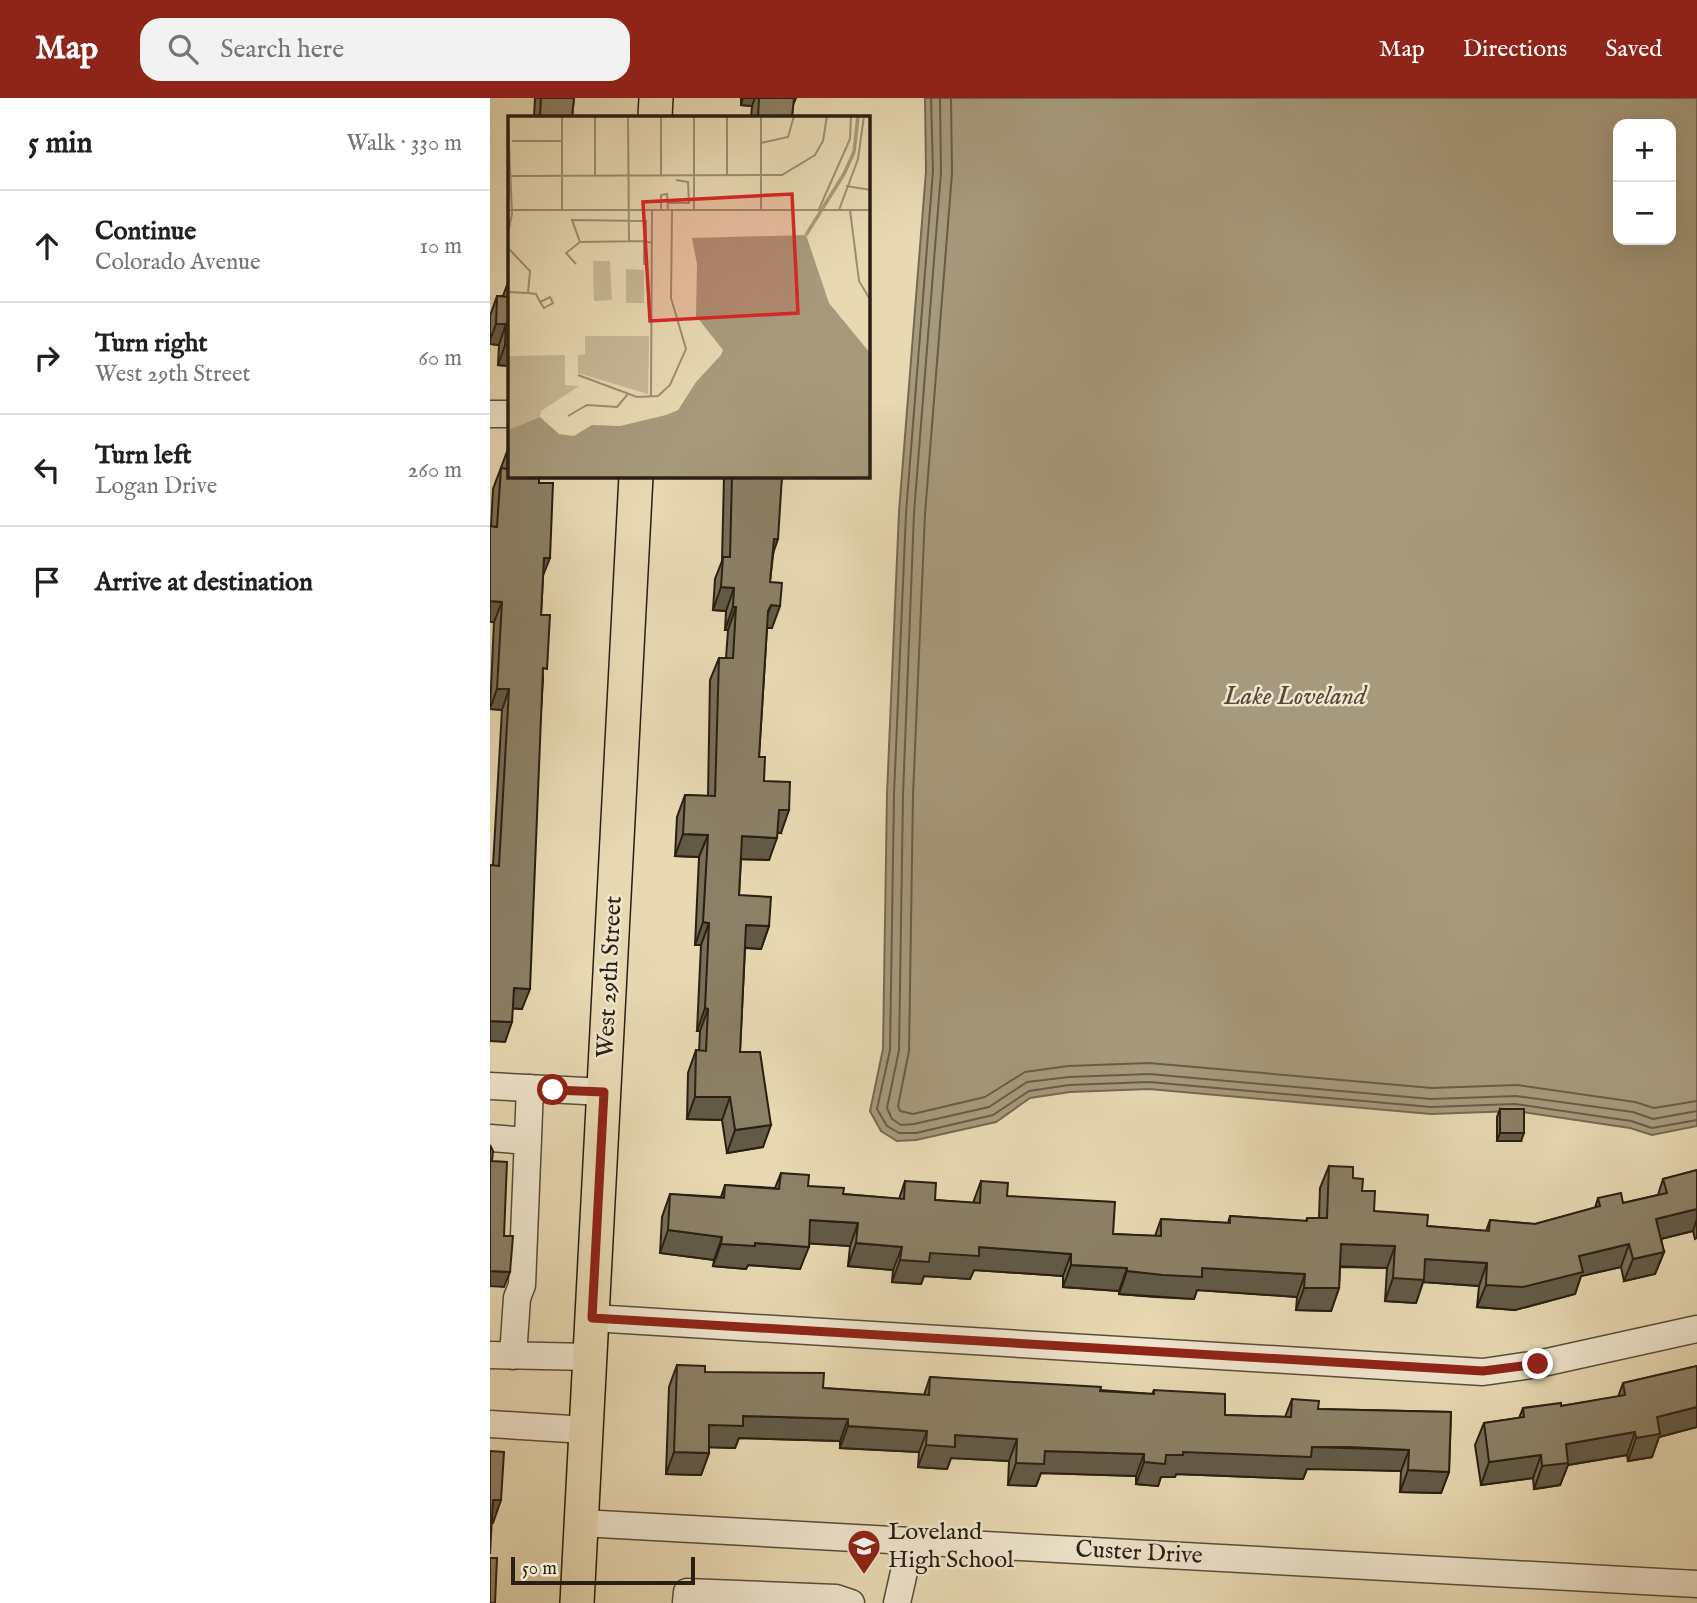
<!DOCTYPE html>
<html lang="en">
<head>
<meta charset="utf-8">
<style>
  body { margin:0; font-family:"IM FELL English",serif; background:#f2f2f2; color:#202124 }
  .controls { position:absolute; right:21px; top:21px; display:grid; overflow:hidden; border-radius:14px; box-shadow:0 7px 28px #0002 }
  .controls button { width:63px; height:63px; display:grid; place-items:center; padding:0; border:0; border-bottom:2px solid #e0e0e0; background:#fff; color:#202124; font:35px sans-serif }
  .scale { position:absolute; left:21px; bottom:18px; width:184px; box-sizing:border-box; padding-left:7px; border:4px solid #291f12; border-top:0; font-size:19px; line-height:24px; white-space:nowrap; color:#291f12; -webkit-text-stroke:5px #f0e6ce; paint-order:stroke }
  .stop { position:absolute; width:21px; height:21px; margin:-16px; border:5px solid #8f2418; border-radius:50%; background:#fff }
  .stop.end { background:#8f2418; border-color:#fff; box-shadow:0 2px 7px #0008 }
  .list { margin:0; padding:0; list-style:none }
  h2 { display:flex; justify-content:space-between; align-items:center; height:91px; margin:0; padding:0 28px; font-size:30px }
  h2 small { font-size:23px; font-weight:400; color:#757577 }
  .list li { display:grid; grid-template-columns:46px 1fr auto; gap:21px; align-items:center; box-sizing:border-box; height:112px; padding:0 28px; border-top:2px solid #e0e0e0 }
  .list b { display:block; font-size:26px; white-space:nowrap }
  .list p { margin:0; font-size:23px; white-space:nowrap; color:#757577 }
  .list em { font-size:23px; font-style:normal; color:#757577 }
  .icon { flex:none; width:38px; height:38px; fill:none; stroke:currentColor; stroke-width:2; stroke-linecap:round; stroke-linejoin:round }
  .map { position:relative; flex:none; width:1207px; height:1505px; overflow:hidden }
  header { display:flex; align-items:center; gap:42px; box-sizing:border-box; height:98px; padding:0 35px; background:#8f2418; color:#fff }
  header strong { font-size:33px }
  nav { display:flex; gap:38px; margin-inline-start:auto; font-size:24px }
  .search { width:490px; height:63px; background:#f2f2f2; display:flex; align-items:center; gap:18px; box-sizing:border-box; padding:0 24px; border-radius:21px; color:#757577; font-size:26px }
  main { display:flex }
  aside { flex:1; background:#fff }
  .map>svg:first-child { display:block }
  .water { fill:#a79a7c; stroke:#756952; stroke-width:2; fill-rule:evenodd }
  .lines { fill:none; stroke-linecap:round; stroke-linejoin:round }
  .shore { stroke:#685c47; stroke-width:2 }
  .minor-casing { stroke:#594e3a; stroke-width:29 }
  .major-casing { stroke:#291f12; stroke-width:36 }
  .minor { stroke:#f0e6ce; stroke-width:26 }
  .major { stroke:#e8d9b3; stroke-width:33 }
  .wall { fill:#786e58; stroke:#291f12; stroke-width:2 }
  .shaded-wall { fill:#625a47; stroke:#291f12; stroke-width:2 }
  .building { fill:#8c8066; stroke:#291f12; stroke-width:2 }
  .route { stroke:#8f2418; stroke-width:9 }
  .labels { text-anchor:middle; dominant-baseline:central; stroke-width:5; stroke-linejoin:round; paint-order:stroke }
  .street-label { font-size:24px; fill:#291f12; stroke:#f0e6ce }
  .poi-label { font-size:24px; fill:#291f12; stroke:#f0e6ce; text-anchor:start }
  .water-label { font-size:26px; font-style:italic; fill:#554a37; stroke:#f0e6ce }
  .inset-river { fill:none; stroke:#a79a7c; stroke-width:3.5 }
  .inset-road { fill:none; stroke:#9c8f73; stroke-width:2 }
  .view { fill:#d62828; fill-opacity:0.15; stroke:#d62828; stroke-width:3.5 }
  .inset-edge { fill:none; stroke:#291f12; stroke-width:3.5 }
</style>
</head>
<body>
<header>
<strong>Map</strong>
<div class="search"><svg class="icon" aria-label="search" viewBox="0 0 24 24"><circle cx="10" cy="10" r="6"/><path d="M15 15l6 6"/></svg>Search here</div>
<nav><a>Map</a><a>Directions</a><a>Saved</a></nav>
</header>
<main>
<aside>
<h2>5 min<small>Walk · 330 m</small></h2>
<ul class="list">
<li><svg class="icon" aria-label="ahead" viewBox="0 0 24 24"><path d="M12 20V5M6 11l6-6 6 6"/></svg><div><b>Continue</b><p>Colorado Avenue</p></div><em>10 m</em></li>
<li><svg class="icon" aria-label="right" viewBox="0 0 24 24"><path d="M7 20v-9h11M14 6l5 5-5 5"/></svg><div><b>Turn right</b><p>West 29th Street</p></div><em>60 m</em></li>
<li><svg class="icon" aria-label="left" viewBox="0 0 24 24"><path d="M17 20v-9H6M10 6l-5 5 5 5"/></svg><div><b>Turn left</b><p>Logan Drive</p></div><em>260 m</em></li>
<li><svg class="icon" aria-label="arrive" viewBox="0 0 24 24"><path d="M6 21V4h12l-3 4 3 4H6"/></svg><div><b>Arrive at destination</b></div></li>
</ul>
</aside>
<div class="map">
<svg width="1207" height="1505" viewBox="0 0 1207 1505">
  <rect width="100%" height="100%" fill="#e8d9b3"/>
  <filter id="stains"><feTurbulence type="fractalNoise" baseFrequency=".00286" numOctaves="4"/><feColorMatrix values="0 0 0 0 .2 0 0 0 0 .09 0 0 0 0 .02 0 0 0 .5 -.17"/></filter>
  <radialGradient id="worn" r=".72"><stop offset=".6" stop-color="#630" stop-opacity="0"/><stop offset="1" stop-color="#630" stop-opacity=".3"/></radialGradient>
  <path class="water" d="M 435,0 L 1207,0 L 1207,1028 L 1162,1037 L 1140,1030 L 1025,1013 L 941,1016 L 659,991 L 580,994 L 540,1000 L 506,1024 L 426,1042 L 407,1043 L 391,1033 L 380,1013 L 393,951 L 397,696 L 409,414 L 436,73 ZM 1128,26 L 1181,26 L 1181,142 L 1128,142 Z"/>
  <g class="lines">
    <path class="shore" d="M 441,0 L 443,73 L 416,415 L 404,696 L 400,952 L 387,1011 L 397,1028 L 409,1035 L 426,1035 L 503,1017 L 539,993 L 579,987 L 659,984 L 941,1009 L 1025,1006 L 1141,1023 L 1162,1030 L 1207,1022
      M 450,0 L 451,74 L 424,415 L 413,697 L 409,952 L 397,1010 L 402,1021 L 411,1027 L 424,1026 L 499,1009 L 537,984 L 579,979 L 659,976 L 941,1001 L 1026,998 L 1143,1014 L 1163,1021 L 1207,1013
      M 461,0 L 462,75 L 435,416 L 423,697 L 419,953 L 408,1008 L 410,1013 L 423,1016 L 495,999 L 535,974 L 578,968 L 659,965 L 942,990 L 1027,987 L 1145,1004 L 1164,1010 L 1207,1003"/>
    <defs>
      <path id="minor" d="M 0,316 L 19,316
        M 0,988 L 114,994
        M 0,1040 L 38,1043
        M 102,1220 L 993,1274 L 1048,1266 L 1207,1231
        M 0,1257 L 100,1259
        M 23,1258 L 27,1200 L 32,1187 L 40,990
        M 0,1326 L 96,1332
        M 91,1425 L 1207,1486
        M 196,1505 L 197,1494 L 346,1500 L 361,1505
        M 407,1505 L 421,1443"/>
      <path id="major" d="M 165,19 L 166,0
        M 87,1505 L 146,378"/>
    </defs>
    <use href="#minor" class="minor-casing"/>
    <use href="#major" class="major-casing"/>
    <use href="#minor" class="minor"/>
    <use href="#major" class="major"/>
  </g>
  <path class="wall" d="M 45,0 L 84,0 L 82,19 L 44,19 Z
    M 251,0 L 306,0 L 303,7 L 302,19 L 261,19 L 262,8 L 251,7 Z
    M 18,184 L 19,268 L 8,267 L 9,247 L 0,246 L 0,218 L 7,198 L 13,198 Z
    M 18,351 L 53,479 L 51,517 L 53,582 L 32,911 L 23,910 L 15,944 L 3,767 L 12,612 L 0,611 L 4,524 L 1,428 L 3,391 Z
    M 234,378 L 292,378 L 280,484 L 282,530 L 277,530 L 269,659 L 274,683 L 291,735 L 288,734 L 279,762 L 251,761 L 249,797 L 279,828 L 271,851 L 255,850 L 250,954 L 273,1049 L 237,1055 L 232,1022 L 197,1021 L 198,975 L 206,952 L 209,953 L 210,933 L 207,933 L 211,847 L 205,847 L 209,759 L 185,758 L 187,719 L 195,697 L 218,698 L 220,582 L 229,560 L 236,560 L 238,532 L 235,532 L 236,513 L 223,512 L 225,481 L 232,463 Z
    M 1010,1011 L 1031,1043 L 1007,1043 L 1007,1019 Z
    M 839,1068 L 863,1080 L 872,1093 L 884,1113 L 937,1128 L 996,1133 L 1000,1122 L 1045,1126 L 1105,1110 L 1108,1100 L 1133,1105 L 1168,1097 L 1173,1081 L 1207,1072 L 1207,1140 L 1205,1141 L 1203,1133 L 1171,1141 L 1174,1154 L 1165,1176 L 1134,1183 L 1131,1169 L 1091,1178 L 1085,1196 L 1025,1212 L 987,1209 L 989,1188 L 933,1184 L 926,1205 L 895,1203 L 897,1170 L 850,1169 L 849,1190 L 841,1213 L 806,1212 L 807,1199 L 707,1192 L 704,1201 L 665,1199 L 629,1196 L 629,1193 L 573,1189 L 573,1178 L 484,1172 L 480,1181 L 434,1178 L 431,1186 L 402,1184 L 403,1172 L 358,1168 L 360,1148 L 319,1145 L 310,1171 L 258,1167 L 256,1171 L 223,1168 L 224,1162 L 170,1155 L 172,1119 L 180,1096 L 231,1099 L 235,1087 L 285,1090 L 291,1075 L 318,1088 L 353,1096 L 409,1101 L 415,1083 L 445,1102 L 483,1105 L 491,1083 L 517,1098 L 623,1136 L 665,1138 L 671,1121 L 738,1125 L 740,1118 L 816,1123 L 817,1120 L 829,1120 L 830,1090 Z
    M 187,1267 L 215,1274 L 333,1290 L 434,1297 L 440,1279 L 662,1296 L 664,1292 L 735,1317 L 795,1319 L 802,1301 L 828,1311 L 961,1314 L 959,1374 L 951,1395 L 910,1394 L 911,1373 L 851,1371 L 817,1371 L 813,1381 L 686,1376 L 685,1379 L 671,1379 L 668,1388 L 646,1386 L 646,1378 L 551,1375 L 546,1388 L 518,1387 L 519,1363 L 461,1360 L 457,1371 L 428,1369 L 429,1354 L 350,1350 L 350,1343 L 249,1340 L 245,1350 L 219,1349 L 219,1355 L 211,1377 L 176,1376 L 179,1289 Z
    M 1207,1268 L 1207,1329 L 1169,1339 L 1162,1359 L 1138,1363 L 1137,1357 L 1078,1367 L 1070,1387 L 1044,1391 L 1043,1380 L 991,1387 L 985,1347 L 994,1325 L 1029,1320 L 1033,1310 L 1071,1308 L 1128,1299 L 1133,1285 Z"/>
  <path class="shaded-wall" d="M 253,0 L 265,0 L 262,8 L 251,7 Z
    M 6,226 L 16,226 L 9,247 L 0,246 L 0,242 Z
    M 15,247 L 19,247 L 19,268 L 8,267 Z
    M 284,441 L 288,441 L 280,464 Z
    M 54,460 L 60,460 L 52,480 Z
    M 231,489 L 244,490 L 236,513 L 223,512 Z
    M 0,503 L 12,504 L 4,524 L 0,524 Z
    M 281,507 L 290,508 L 282,530 L 273,530 Z
    M 243,509 L 246,509 L 238,532 L 235,532 Z
    M 7,591 L 19,591 L 12,612 L 0,611 Z
    M 289,712 L 299,712 L 291,735 L 281,734 Z
    M 193,736 L 218,737 L 209,759 L 185,758 Z
    M 252,738 L 287,740 L 279,762 L 244,761 Z
    M 213,824 L 219,825 L 211,847 L 205,847 Z
    M 256,827 L 279,828 L 271,851 L 247,849 Z
    M 24,890 L 40,891 L 32,911 L 16,910 Z
    M 215,910 L 218,911 L 210,933 L 207,933 Z
    M 0,923 L 22,924 L 15,944 L 0,943 Z
    M 205,999 L 240,999 L 232,1022 L 197,1021 Z
    M 281,1027 L 273,1049 L 237,1055 L 245,1032 Z
    M 1010,1035 L 1034,1035 L 1031,1043 L 1007,1043 Z
    M 1207,1111 L 1207,1121 L 1203,1133 L 1158,1144 L 1166,1121 Z
    M 320,1122 L 368,1125 L 360,1148 L 312,1145 Z
    M 178,1132 L 232,1139 L 224,1162 L 170,1155 Z
    M 265,1145 L 319,1149 L 310,1171 L 258,1167 L 256,1171 L 223,1168 L 231,1146 Z
    M 366,1145 L 412,1149 L 403,1172 L 358,1168 Z
    M 851,1146 L 905,1148 L 897,1170 L 843,1168 Z
    M 1139,1146 L 1131,1169 L 1091,1178 L 1085,1196 L 1025,1212 L 987,1209 L 996,1187 L 1089,1158 Z
    M 489,1149 L 581,1156 L 573,1178 L 484,1172 L 480,1181 L 434,1178 L 431,1186 L 402,1184 L 410,1162 L 440,1155 Z
    M 1174,1154 L 1165,1176 L 1134,1183 L 1143,1161 Z
    M 935,1161 L 997,1165 L 989,1188 L 933,1184 L 926,1205 L 895,1203 L 903,1180 Z
    M 581,1167 L 637,1170 L 629,1193 L 573,1189 Z
    M 712,1170 L 815,1176 L 807,1199 L 707,1192 L 704,1201 L 629,1196 L 637,1173 Z
    M 0,1173 L 20,1174 L 14,1189 L 0,1188 Z
    M 814,1190 L 849,1190 L 841,1213 L 806,1212 Z
    M 1207,1309 L 1207,1329 L 1169,1339 L 1162,1359 L 1138,1363 L 1146,1340 L 1167,1319 Z
    M 253,1318 L 358,1321 L 350,1343 L 249,1340 L 245,1350 L 211,1349 L 219,1327 Z
    M 358,1328 L 437,1333 L 429,1354 L 350,1350 Z
    M 1145,1334 L 1137,1357 L 1078,1367 L 1070,1387 L 1044,1391 L 1052,1368 L 1076,1346 Z
    M 465,1337 L 527,1341 L 519,1363 L 461,1360 L 457,1371 L 428,1369 L 436,1347 Z
    M 822,1349 L 919,1352 L 911,1373 L 817,1371 L 813,1381 L 686,1376 L 685,1379 L 671,1379 L 668,1388 L 646,1386 L 654,1364 L 676,1357 L 693,1354 Z
    M 555,1353 L 654,1356 L 646,1378 L 551,1375 L 546,1388 L 518,1387 L 526,1365 Z
    M 184,1354 L 219,1355 L 211,1377 L 176,1376 Z
    M 1051,1357 L 1043,1380 L 991,1387 L 999,1364 Z
    M 918,1372 L 959,1374 L 951,1395 L 910,1394 Z
    M 3,1402 L 11,1402 L 3,1425 L 0,1425 Z"/>
  <path class="building" d="M 51,0 L 84,0 L 82,19 L 50,19 Z
    M 269,0 L 304,0 L 302,19 L 268,19 Z
    M 18,184 L 19,184 L 19,247 L 15,247 L 16,226 L 6,226 L 7,198 L 18,199 Z
    M 18,351 L 19,378 L 49,378 L 49,385 L 63,385 L 60,460 L 54,460 L 51,517 L 60,517 L 57,571 L 53,570 L 40,891 L 24,890 L 22,924 L 0,923 L 0,767 L 9,768 L 19,591 L 7,591 L 12,504 L 0,503 L 0,428 L 7,429 L 11,370 L 17,371 Z
    M 242,378 L 292,378 L 288,441 L 284,441 L 280,484 L 292,485 L 290,508 L 281,507 L 278,513 L 269,659 L 275,659 L 274,683 L 300,684 L 299,712 L 289,712 L 287,740 L 252,738 L 249,797 L 281,799 L 279,828 L 256,827 L 250,954 L 270,954 L 281,1027 L 245,1032 L 240,999 L 205,999 L 206,952 L 216,953 L 218,911 L 215,910 L 219,825 L 213,824 L 218,737 L 193,736 L 195,697 L 225,698 L 229,560 L 243,560 L 246,509 L 243,509 L 244,490 L 231,489 L 233,459 L 240,459 Z
    M 1010,1011 L 1034,1011 L 1034,1035 L 1010,1035 Z
    M 0,1047 L 3,1053 L 2,1063 L 17,1064 L 14,1138 L 23,1138 L 20,1174 L 0,1173 Z
    M 839,1068 L 863,1069 L 863,1080 L 873,1081 L 872,1093 L 885,1093 L 884,1113 L 938,1117 L 937,1128 L 999,1133 L 1000,1122 L 1045,1126 L 1110,1108 L 1108,1100 L 1131,1095 L 1133,1105 L 1177,1095 L 1173,1081 L 1207,1072 L 1207,1111 L 1166,1121 L 1174,1154 L 1143,1161 L 1139,1146 L 1089,1158 L 1093,1174 L 1033,1189 L 996,1187 L 997,1165 L 935,1161 L 934,1182 L 903,1180 L 905,1148 L 851,1146 L 849,1190 L 814,1190 L 815,1176 L 712,1170 L 712,1179 L 673,1177 L 637,1173 L 637,1170 L 581,1167 L 581,1156 L 489,1149 L 489,1158 L 440,1155 L 439,1164 L 410,1162 L 412,1149 L 366,1145 L 368,1125 L 320,1122 L 319,1149 L 265,1145 L 265,1148 L 231,1146 L 232,1139 L 178,1132 L 180,1096 L 234,1100 L 235,1087 L 289,1091 L 291,1075 L 319,1077 L 318,1088 L 354,1090 L 353,1096 L 414,1101 L 415,1083 L 446,1085 L 445,1102 L 490,1105 L 491,1083 L 518,1085 L 517,1098 L 625,1104 L 623,1136 L 671,1138 L 671,1121 L 740,1125 L 740,1118 L 817,1123 L 817,1120 L 837,1120 Z
    M 187,1267 L 215,1268 L 215,1274 L 334,1275 L 333,1290 L 439,1297 L 440,1279 L 611,1289 L 610,1293 L 664,1296 L 664,1292 L 735,1296 L 735,1317 L 801,1319 L 802,1301 L 829,1303 L 828,1311 L 961,1314 L 959,1374 L 918,1372 L 919,1352 L 859,1349 L 822,1349 L 821,1359 L 693,1354 L 693,1357 L 676,1357 L 675,1366 L 654,1364 L 654,1356 L 555,1353 L 554,1366 L 526,1365 L 527,1341 L 465,1337 L 465,1349 L 436,1347 L 437,1333 L 358,1328 L 358,1321 L 253,1318 L 253,1328 L 219,1327 L 219,1355 L 184,1354 Z
    M 1207,1268 L 1207,1309 L 1167,1319 L 1170,1336 L 1146,1340 L 1145,1334 L 1076,1346 L 1078,1365 L 1052,1368 L 1051,1357 L 999,1364 L 994,1325 L 1034,1319 L 1033,1310 L 1071,1305 L 1071,1308 L 1135,1297 L 1133,1285 Z
    M 0,1353 L 14,1354 L 11,1402 L 3,1402 L 0,1456 Z
    M 0,1460 L 7,1460 L 5,1505 L 0,1505 Z"/>
  <g class="lines">
    <path class="route" d="M 63,992 L 114,994 L 102,1220 L 993,1273 L 1048,1266"/>
  </g>
  <defs>
    <symbol id="school-pin" viewBox="-11 -11 22 30"><path d="M0 17L-7.5 6A9.5 9.5 0 1 1 7.5 6Z" fill="#8f2418" stroke="#f0e6ce"/><path d="M0-5L7-2L0 1L-7-2ZM-4 1L0 2.5L4 1V4Q0 6-4 4Z" fill="#fff"/></symbol>
  </defs>
  <g fill-rule="evenodd">
    <use href="#school-pin" x="355" y="1429" width="38" height="52"/>
  </g>
  <g class="labels">
    <g class="street-label">
      <text transform="translate(120 879) rotate(-87)">West 29th Street</text>
      <text transform="translate(649 1455) rotate(3)">Custer Drive</text>
    </g>
    <g class="poi-label">
      <text x="398" y="1434">Loveland<tspan x="398" dy="28">High School</tspan></text>
    </g>
    <g class="water-label">
      <text x="805" y="598">Lake Loveland</text>
    </g>
  </g>
  <g transform="translate(18 18)">
    <rect width="362" height="362" fill="#e8d9b3"/>
    <path d="M 85,145 L 102,145 L 104,184 L 86,185 ZM 118,153 L 136,154 L 136,187 L 118,187 ZM 77,220 L 141,220 L 140,278 L 70,257 L 70,239 L 77,238 ZM 57,239 L 57,269 L 71,270 L 33,295 L 32,301 L 0,314 L 0,240 Z" fill="#c8b998"/>
    <path d="M 298,119 L 321,187 L 362,237 L 362,362 L 0,362 L 0,314 L 32,301 L 51,318 L 66,320 L 84,309 L 112,310 L 158,299 L 170,294 L 188,266 L 213,239 L 215,234 L 188,200 L 189,148 L 184,122 Z" fill="#a79a7c"/>
    <path class="inset-river" d="M 298,119 L 336,58 L 346,36 L 350,0"/>
    <path class="inset-road" d="M 87,0 L 87,60M 120,0 L 121,126M 186,0 L 186,94M 253,0 L 253,94M 0,6 L 4,98 L 0,117M 4,25 L 54,25M 253,27 L 280,21 L 286,0M 3,60 L 274,59 L 307,39 L 315,25 L 319,0M 153,60 L 153,0M 219,60 L 219,0M 168,64 L 180,66 L 181,87M 338,70 L 363,74M 160,87 L 182,87M 54,93 L 54,0M 311,93 L 342,23 L 343,0M 0,94 L 363,94M 153,94 L 153,79 L 159,78 L 160,94M 331,94 L 350,43 L 356,0M 342,94 L 351,165 L 363,185M 0,132 L 22,155 L 20,177 L 0,176M 68,148 L 58,137 L 72,126M 136,149 L 136,125 L 138,120 L 138,105 L 64,104 L 72,126 L 136,125 L 144,127M 20,177 L 28,178 L 32,186 L 36,192 L 45,187 L 42,181 L 32,186M 70,259 L 129,281 L 150,280 L 162,269 L 178,233 L 163,182 L 164,94M 143,281 L 144,94M 60,300 L 79,289 L 109,291 L 120,278"/>
    <path class="view" d="M 284,78 L 290,197 L 142,205 L 135,86 Z"/>
    <rect width="362" height="362" class="inset-edge"/>
  </g>
  <rect width="100%" height="100%" filter="url(#stains)"/>
  <rect width="100%" height="100%" fill="url(#worn)"/>
</svg>
<div class="controls">
<button>+</button>
<button>−</button>
</div>
<div class="scale">50 m</div>
<div class="stop" style="left:63px;top:992px"></div>
<div class="stop end" style="left:1048px;top:1266px"></div>
</div>
</main>
</body>
</html>
